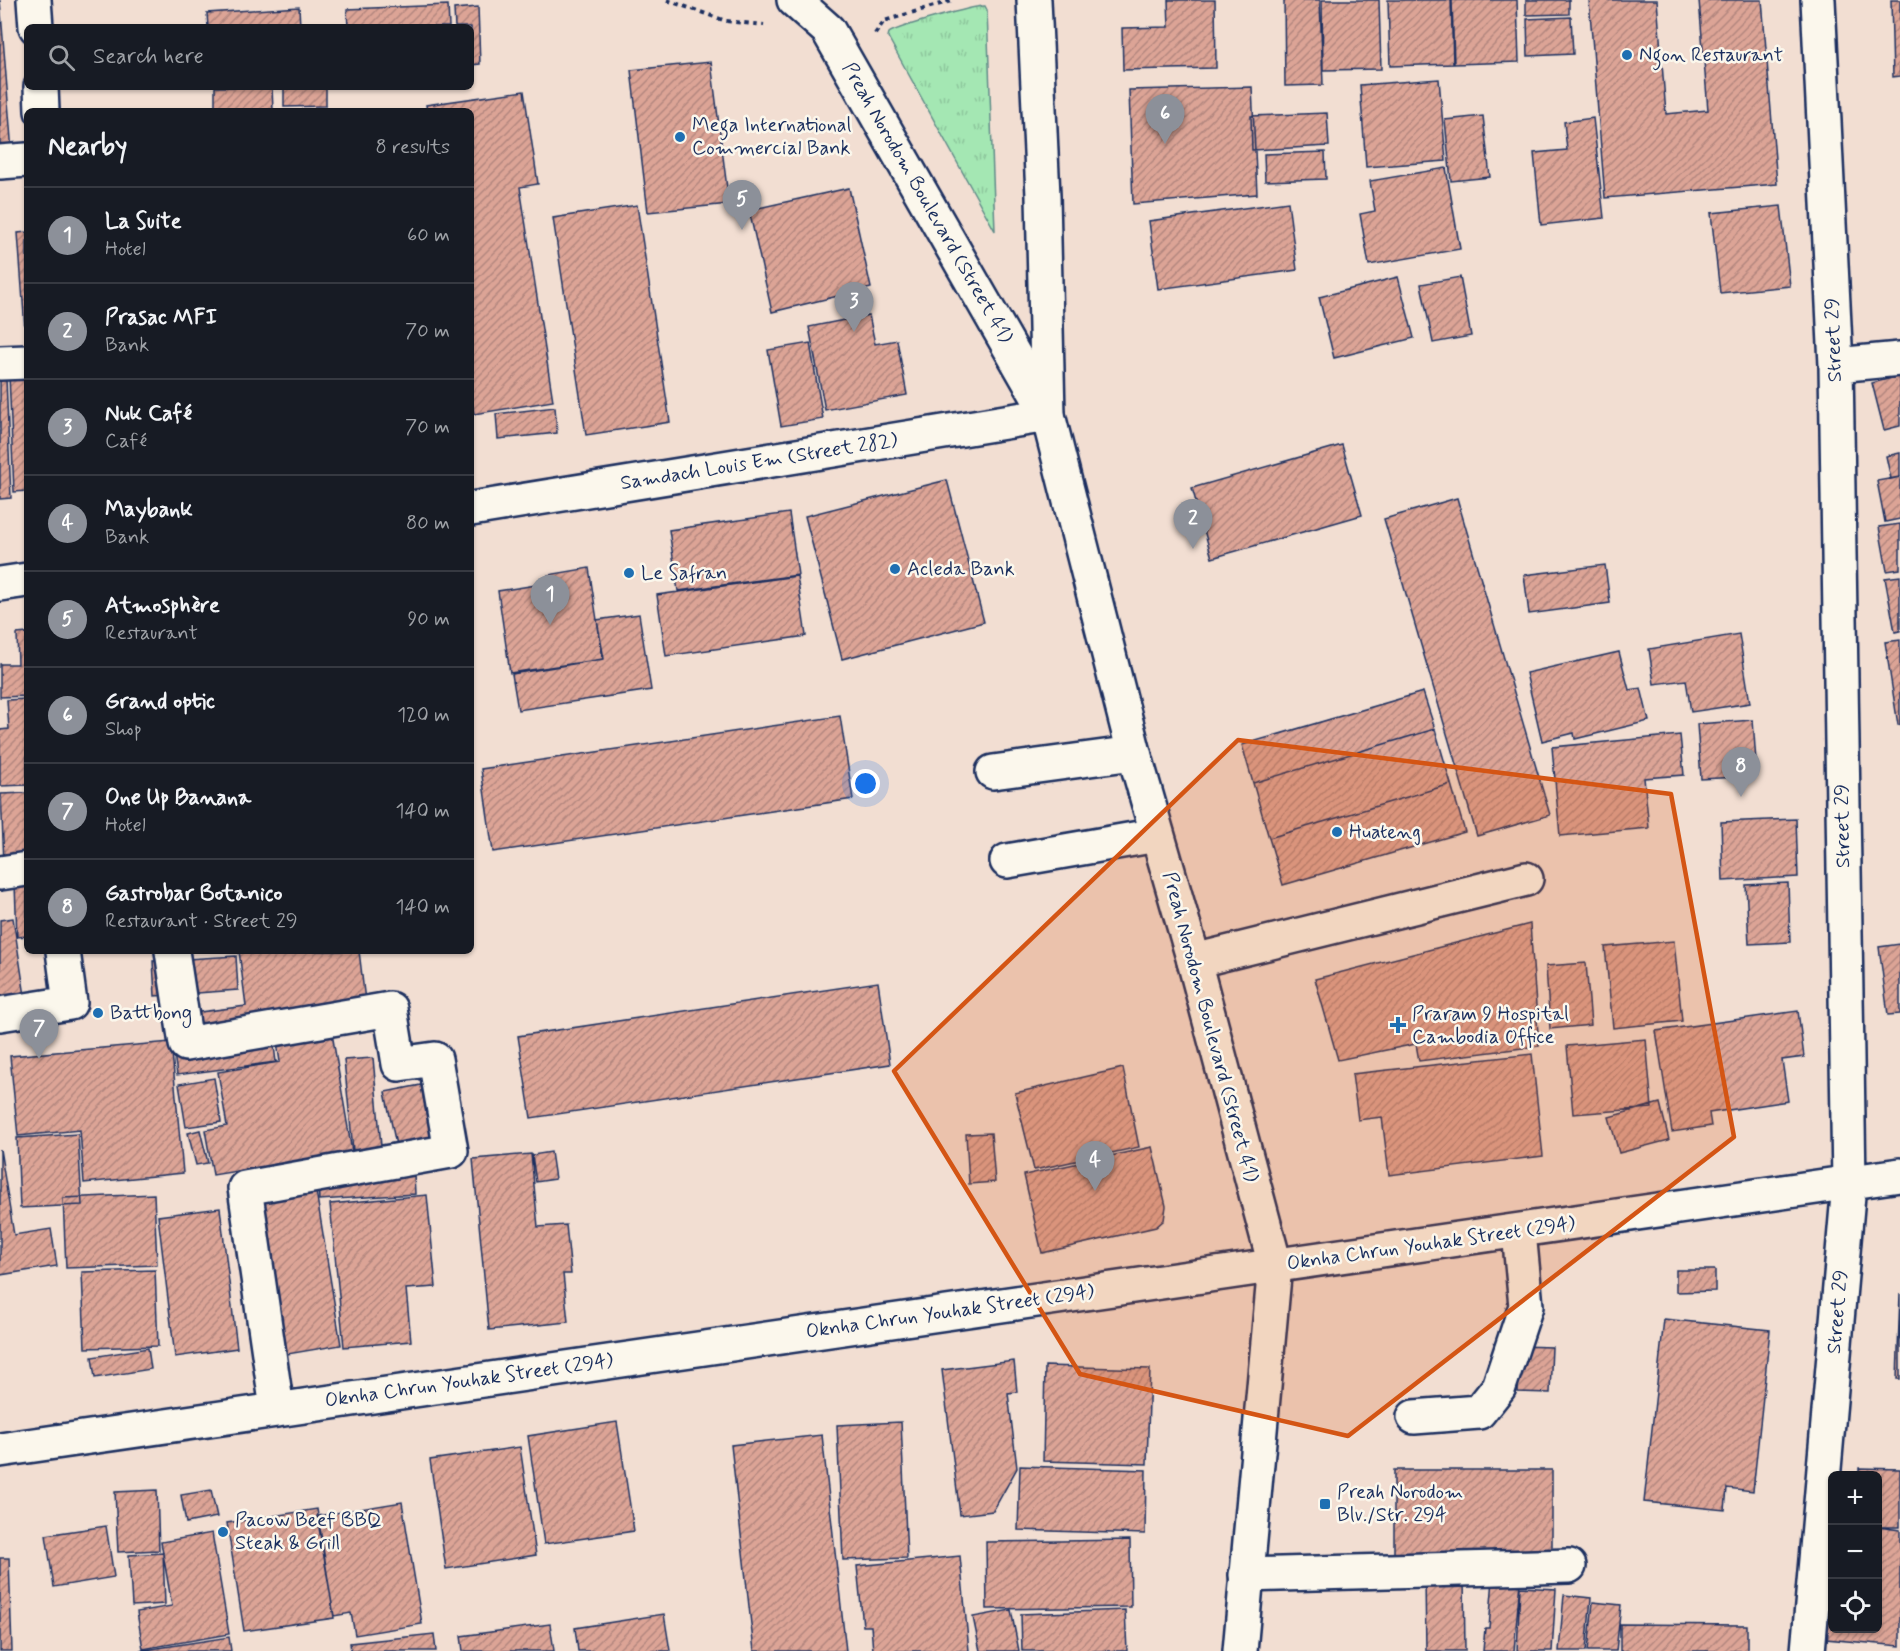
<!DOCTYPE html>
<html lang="en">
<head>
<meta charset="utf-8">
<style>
  body { margin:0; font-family:Mynerve,sans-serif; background:#20242c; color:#f1f3f6 }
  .controls { position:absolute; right:18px; bottom:18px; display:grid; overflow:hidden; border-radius:9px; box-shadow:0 2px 4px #0004 }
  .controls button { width:54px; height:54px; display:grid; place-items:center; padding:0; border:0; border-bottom:2px solid #363941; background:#171b24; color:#f1f3f6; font:30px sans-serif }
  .you { position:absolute; left:866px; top:784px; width:21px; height:21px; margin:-15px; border:4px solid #fff; border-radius:50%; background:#1a73e8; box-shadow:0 0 0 9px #1a73e833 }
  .badge { display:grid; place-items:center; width:39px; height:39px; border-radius:50%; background:#8c9099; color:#fff; font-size:20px; font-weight:700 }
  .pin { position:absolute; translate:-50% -50px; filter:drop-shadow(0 2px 3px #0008) }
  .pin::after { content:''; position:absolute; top:32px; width:21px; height:18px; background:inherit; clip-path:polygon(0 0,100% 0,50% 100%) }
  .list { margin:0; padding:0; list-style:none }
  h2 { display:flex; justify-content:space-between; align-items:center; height:78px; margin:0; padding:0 24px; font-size:26px }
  h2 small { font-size:20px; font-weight:400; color:#9ea1a6 }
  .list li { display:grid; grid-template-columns:39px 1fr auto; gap:18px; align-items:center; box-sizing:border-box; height:96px; padding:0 24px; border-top:2px solid #363941 }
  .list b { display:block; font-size:22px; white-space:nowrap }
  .list p { margin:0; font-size:20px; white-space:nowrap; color:#9ea1a6 }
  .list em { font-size:20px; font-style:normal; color:#9ea1a6 }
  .icon { flex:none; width:33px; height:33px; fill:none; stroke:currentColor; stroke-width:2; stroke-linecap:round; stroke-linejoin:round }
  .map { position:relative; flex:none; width:1900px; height:1651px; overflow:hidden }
  .search { position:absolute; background:#171b24; box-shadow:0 2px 4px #0004; left:24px; top:24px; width:450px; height:66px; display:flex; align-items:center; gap:15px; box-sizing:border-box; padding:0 21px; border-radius:9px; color:#9ea1a6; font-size:22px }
  .panel { position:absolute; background:#171b24; box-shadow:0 2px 4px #0004; left:24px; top:108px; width:450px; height:846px; border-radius:9px }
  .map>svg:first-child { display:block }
  .grass { fill:url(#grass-tufts); stroke:#608b88; stroke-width:1.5 }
  .building { fill:url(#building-hatch); stroke:#1b2f5e; stroke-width:1.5 }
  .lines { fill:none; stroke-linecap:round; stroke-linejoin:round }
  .minor-casing { stroke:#1b2f5e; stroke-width:38 }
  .major-casing { stroke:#1b2f5e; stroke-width:38 }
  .path { stroke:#1b2f5e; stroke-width:4; stroke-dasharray:4.5 4.5; stroke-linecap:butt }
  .minor { stroke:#fbf7ec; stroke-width:33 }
  .major { stroke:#fbf7ec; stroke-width:33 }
  .marked { fill:#d45514; fill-opacity:0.2; stroke:#d45514; stroke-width:4.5; stroke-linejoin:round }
  .poi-dot { fill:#1f6fb2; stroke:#fbf7ec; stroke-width:2 }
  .labels { text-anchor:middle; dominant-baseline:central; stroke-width:5; stroke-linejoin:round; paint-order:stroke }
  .poi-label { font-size:20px; fill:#1b2f5e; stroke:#fbf7ec; text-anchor:start }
  .street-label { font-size:20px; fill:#1b2f5e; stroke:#fbf7ec }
</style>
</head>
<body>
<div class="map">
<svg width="1900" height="1651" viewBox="0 0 1900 1651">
  <defs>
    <pattern id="grass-tufts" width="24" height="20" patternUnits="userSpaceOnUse" patternTransform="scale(1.5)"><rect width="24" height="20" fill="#a4e7b3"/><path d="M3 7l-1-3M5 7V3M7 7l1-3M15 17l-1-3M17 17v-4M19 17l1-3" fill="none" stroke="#8dc69c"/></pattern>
    <pattern id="building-hatch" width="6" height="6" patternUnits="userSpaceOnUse" patternTransform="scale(1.5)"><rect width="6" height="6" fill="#dca496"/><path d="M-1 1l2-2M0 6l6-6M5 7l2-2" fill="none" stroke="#b2867e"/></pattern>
  </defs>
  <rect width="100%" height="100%" fill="#f2ded2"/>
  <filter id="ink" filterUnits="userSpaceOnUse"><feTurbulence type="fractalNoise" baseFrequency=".0167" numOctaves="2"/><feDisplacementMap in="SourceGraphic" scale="12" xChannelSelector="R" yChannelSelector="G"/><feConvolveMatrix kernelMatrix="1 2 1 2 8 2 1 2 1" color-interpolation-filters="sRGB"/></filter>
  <g filter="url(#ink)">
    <path class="grass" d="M 985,6 L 987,10 L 995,231 L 888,37 L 889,33 C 894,28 976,5 985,6 Z"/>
    <path class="building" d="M 0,0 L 12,152 L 0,153 Z
      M 1168,0 L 1215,0 L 1216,68 L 1123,70 L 1122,28 L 1169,27 Z
      M 1284,0 L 1320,0 L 1323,85 L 1285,86 Z
      M 1322,0 L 1379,0 L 1381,69 L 1323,70 Z
      M 1388,0 L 1451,0 L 1453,64 L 1390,66 Z
      M 1452,0 L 1517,0 L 1519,62 L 1454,64 Z
      M 1526,0 L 1569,0 L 1569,14 L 1526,15 Z
      M 1589,0 L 1657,0 L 1666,114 L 1708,110 L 1699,0 L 1762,0 L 1777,184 L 1605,198 Z
      M 1891,0 L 1900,0 L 1900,76 L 1893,77 Z
      M 448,5 L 449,27 L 348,27 L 347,9 Z
      M 299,7 L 300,27 L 208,27 L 207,13 Z
      M 478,7 L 480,64 L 471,65 L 471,27 L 455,27 L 454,9 Z
      M 1571,17 L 1573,54 L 1528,56 L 1527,19 Z
      M 711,62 L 729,204 L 648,212 L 631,70 Z
      M 1439,79 L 1446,161 L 1366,167 L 1360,85 Z
      M 215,87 L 272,87 L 273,111 L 215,111 Z
      M 284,87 L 326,87 L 326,106 L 284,107 Z
      M 1252,87 L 1257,194 L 1133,204 L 1129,90 Z
      M 524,91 L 538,184 L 520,187 L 553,401 L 474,414 L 471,395 L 471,111 L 427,111 L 426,105 Z
      M 1327,113 L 1329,146 L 1252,150 L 1251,116 Z
      M 1483,116 L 1490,177 L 1451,181 L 1445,120 Z
      M 1593,118 L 1604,218 L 1541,225 L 1534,153 L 1567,150 L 1564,122 Z
      M 1325,152 L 1326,179 L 1265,181 L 1264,154 Z
      M 1446,168 L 1460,249 L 1369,265 L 1360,214 L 1375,211 L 1370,181 Z
      M 849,188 L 871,288 L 772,312 L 749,210 Z
      M 1288,202 L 1297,270 L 1158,289 L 1149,221 Z
      M 637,205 L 670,422 L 586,435 L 553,218 Z
      M 1781,206 L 1790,286 L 1720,293 L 1711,213 Z
      M 27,232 L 27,329 L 25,329 L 18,233 Z
      M 1398,277 L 1414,338 L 1334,358 L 1319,297 Z
      M 1460,277 L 1471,336 L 1433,343 L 1421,284 Z
      M 869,315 L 875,344 L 897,340 L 907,395 L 825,410 L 809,327 Z
      M 810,343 L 823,419 L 781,426 L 768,350 Z
      M 27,374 L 27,491 L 14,492 L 9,375 Z
      M 1900,376 L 1900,426 L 1884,430 L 1872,383 Z
      M 0,379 L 6,379 L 11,498 L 0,499 Z
      M 555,407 L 557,433 L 498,439 L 496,414 Z
      M 1342,445 L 1362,515 L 1212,558 L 1192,488 Z
      M 1900,453 L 1900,477 L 1891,479 L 1886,456 Z
      M 1900,477 L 1900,519 L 1885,522 L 1877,481 Z
      M 947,480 L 984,622 L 842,659 L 805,516 Z
      M 1457,498 L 1550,815 L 1477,836 L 1384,519 Z
      M 789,513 L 798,575 L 678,591 L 669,530 Z
      M 1900,524 L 1900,569 L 1887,571 L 1879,527 Z
      M 1605,565 L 1610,603 L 1529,614 L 1524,575 Z
      M 589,568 L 603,659 L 510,673 L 498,591 L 549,583 L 548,575 Z
      M 797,576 L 806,636 L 666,656 L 657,595 Z
      M 1900,576 L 1900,631 L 1895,632 L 1885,578 Z
      M 639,614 L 651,690 L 518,710 L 512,674 L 604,659 L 597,620 Z
      M 27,633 L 27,696 L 0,697 L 0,664 L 18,664 L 17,634 Z
      M 1739,634 L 1750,703 L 1691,712 L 1686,680 L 1654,684 L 1649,649 Z
      M 1900,640 L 1900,725 L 1898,725 L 1885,642 Z
      M 1619,652 L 1629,690 L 1641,688 L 1649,721 L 1575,739 L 1574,733 L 1542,741 L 1526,673 Z
      M 1423,692 L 1435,729 L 1253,783 L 1242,745 Z
      M 27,699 L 27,785 L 0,786 L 0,730 L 9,729 L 7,700 Z
      M 840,716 L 853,799 L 493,852 L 481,769 Z
      M 1753,720 L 1757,776 L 1701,779 L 1697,724 Z
      M 1435,729 L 1451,784 L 1269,838 L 1253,783 Z
      M 1680,735 L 1684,775 L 1644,778 L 1649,828 L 1560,836 L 1552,747 Z
      M 1451,784 L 1465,832 L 1283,885 L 1269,838 Z
      M 27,793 L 27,862 L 4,863 L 1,794 Z
      M 1796,819 L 1798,877 L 1723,881 L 1721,822 Z
      M 1788,883 L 1790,942 L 1749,944 L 1746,885 Z
      M 27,884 L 27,936 L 17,937 L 15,885 Z
      M 13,918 L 25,996 L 0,1000 L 0,920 Z
      M 1530,924 L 1539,1046 L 1419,1061 L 1416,1044 L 1338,1060 L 1315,979 Z
      M 1674,941 L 1682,1021 L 1613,1028 L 1605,947 Z
      M 1900,944 L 1900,1014 L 1888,1015 L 1879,947 Z
      M 239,951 L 359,951 L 366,1009 L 271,1021 L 276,1062 L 177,1075 L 169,1016 L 246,1006 Z
      M 236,956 L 238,990 L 155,996 L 153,961 Z
      M 1586,963 L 1591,1025 L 1550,1029 L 1546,966 Z
      M 878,982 L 890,1064 L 531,1118 L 518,1036 Z
      M 1798,1011 L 1804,1057 L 1782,1060 L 1788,1101 L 1709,1113 L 1711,1126 L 1672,1132 L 1656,1031 Z
      M 332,1033 L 352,1152 L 213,1175 L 205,1130 L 227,1126 L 218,1072 L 280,1062 L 277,1042 Z
      M 1646,1039 L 1652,1108 L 1573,1114 L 1567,1046 Z
      M 171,1042 L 183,1173 L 84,1183 L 80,1130 L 18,1136 L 10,1056 Z
      M 1532,1054 L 1543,1156 L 1389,1175 L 1382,1117 L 1358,1120 L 1352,1074 Z
      M 373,1058 L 382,1157 L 354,1160 L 344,1060 Z
      M 1123,1068 L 1139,1147 L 1034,1170 L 1015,1093 Z
      M 214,1078 L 221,1122 L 186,1127 L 179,1084 Z
      M 421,1085 L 431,1137 L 396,1145 L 385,1092 Z
      M 1660,1103 L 1669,1140 L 1619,1153 L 1609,1117 Z
      M 200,1130 L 208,1163 L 196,1165 L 188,1133 Z
      M 991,1133 L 995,1182 L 969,1184 L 966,1134 Z
      M 78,1134 L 82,1205 L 20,1208 L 17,1138 Z
      M 1152,1147 L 1166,1206 L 1164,1220 L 1156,1227 L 1042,1253 L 1024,1175 Z
      M 0,1149 L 14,1235 L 51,1229 L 57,1266 L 0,1275 Z
      M 551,1152 L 555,1179 L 536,1182 L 532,1155 Z
      M 531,1154 L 538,1227 L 566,1225 L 571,1274 L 563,1274 L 568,1322 L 489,1330 L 473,1159 Z
      M 414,1174 L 415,1194 L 319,1200 L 318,1180 Z
      M 315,1185 L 341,1345 L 270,1357 L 244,1196 Z
      M 154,1194 L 157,1265 L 66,1268 L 63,1198 Z
      M 427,1195 L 436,1287 L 406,1289 L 411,1341 L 344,1347 L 330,1204 Z
      M 220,1208 L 237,1348 L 175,1357 L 158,1216 Z
      M 155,1270 L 158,1346 L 85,1348 L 82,1272 Z
      M 1676,1270 L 1715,1270 L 1715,1291 L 1676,1292 Z
      M 1900,1293 L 1900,1379 L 1897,1379 Z
      M 1664,1319 L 1770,1330 L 1753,1491 L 1727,1488 L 1725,1510 L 1644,1502 Z
      M 1519,1346 L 1552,1347 L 1550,1393 L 1518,1392 Z
      M 148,1348 L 151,1369 L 95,1378 L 92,1357 Z
      M 1014,1361 L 1017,1392 L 1008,1393 L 1017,1468 L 993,1511 L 960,1515 L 942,1370 Z
      M 1045,1366 L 1150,1369 L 1147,1464 L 1043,1461 Z
      M 617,1422 L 634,1531 L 544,1544 L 528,1436 Z
      M 901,1422 L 907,1558 L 843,1560 L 837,1425 Z
      M 822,1435 L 846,1651 L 754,1651 L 731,1445 Z
      M 520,1447 L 536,1555 L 446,1569 L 430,1460 Z
      M 1020,1466 L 1146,1470 L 1145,1534 L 1018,1530 Z
      M 1859,1468 L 1900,1469 L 1900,1527 L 1878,1527 L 1878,1476 L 1859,1476 Z
      M 1394,1470 L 1552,1470 L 1552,1554 L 1394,1554 Z
      M 157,1490 L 159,1550 L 118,1552 L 115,1492 Z
      M 211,1490 L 217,1517 L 186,1523 L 181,1495 Z
      M 402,1502 L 422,1624 L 355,1635 L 351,1613 L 334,1616 L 317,1516 Z
      M 317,1509 L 334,1618 L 244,1631 L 227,1523 Z
      M 106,1526 L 114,1577 L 54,1587 L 46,1535 Z
      M 1878,1527 L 1900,1530 L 1900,1646 L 1826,1639 L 1832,1599 L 1832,1628 L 1878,1628 Z
      M 212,1533 L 229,1634 L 143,1649 L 137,1612 L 172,1606 L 161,1542 Z
      M 1130,1540 L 1131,1607 L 987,1609 L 986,1542 Z
      M 163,1553 L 165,1604 L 132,1606 L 129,1555 Z
      M 960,1556 L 969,1651 L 873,1651 L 871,1626 L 863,1626 L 857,1566 Z
      M 0,1558 L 9,1558 L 12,1651 L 0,1651 Z
      M 1425,1577 L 1464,1577 L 1465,1651 L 1426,1651 Z
      M 1493,1579 L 1520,1581 L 1514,1651 L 1483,1651 L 1485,1628 L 1489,1628 Z
      M 1520,1587 L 1556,1589 L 1552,1651 L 1517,1651 Z
      M 1564,1595 L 1591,1598 L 1586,1651 L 1559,1651 Z
      M 1593,1602 L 1621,1605 L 1616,1651 L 1588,1651 Z
      M 1011,1610 L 1019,1651 L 980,1651 L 973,1617 Z
      M 1125,1610 L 1127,1651 L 1022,1651 L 1021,1614 Z
      M 664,1614 L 670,1651 L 578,1651 L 575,1628 Z
      M 550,1624 L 554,1651 L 463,1651 L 461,1636 Z
      M 1620,1624 L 1747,1625 L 1747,1651 L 1620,1651 Z
      M 434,1634 L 436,1651 L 351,1651 L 350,1643 Z
      M 229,1637 L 231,1651 L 139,1651 Z"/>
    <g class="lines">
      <defs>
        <path id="minor" d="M 34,0 L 36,27
          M 41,87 L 42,111
          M 0,162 L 27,160
          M 0,363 L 27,362
          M 1836,365 L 1900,359
          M 471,509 L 1048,415
          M 0,584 L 27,580
          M 993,772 L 1134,753
          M 1007,861 L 1157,835
          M 0,873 L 27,869
          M 172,951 L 186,1044 L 390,1009 L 399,1064 L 435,1059 L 451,1151 L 245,1188 L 277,1409
          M 1194,961 L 1526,879
          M 0,1014 L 70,1003 L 63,951
          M 1414,1417 L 1479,1412 L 1499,1387 L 1526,1306 L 1519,1232
          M 0,1450 L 1900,1175
          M 1246,1575 L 1569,1566
          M 1808,1651 L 1849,1184 L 1836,365 L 1818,0"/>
        <path id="major" d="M 794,0 L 828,30 L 1046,411
          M 1034,0 L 1043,196 L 1048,415 L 1134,753 L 1194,961 L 1275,1265 L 1240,1651"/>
      </defs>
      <use href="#minor" class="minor-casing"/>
      <use href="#major" class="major-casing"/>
      <path class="path" d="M 667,0 L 726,21 L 764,25
        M 875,34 L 884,21 L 954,0"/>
      <use href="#minor" class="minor"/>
      <use href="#major" class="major"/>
    </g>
  </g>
  <path class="marked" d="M 1238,740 L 1671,794 L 1734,1137 L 1348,1436 L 1080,1374 L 894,1071 Z"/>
  <g class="poi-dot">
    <circle cx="1627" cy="55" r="6"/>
    <circle cx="680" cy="137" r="6"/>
    <circle cx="895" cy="569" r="6"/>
    <circle cx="629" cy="573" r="6"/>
    <circle cx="1337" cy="832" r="6"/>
    <circle cx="98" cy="1013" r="6"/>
    <path d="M1395 1016h6v6h6v6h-6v6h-6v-6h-6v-6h6z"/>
    <rect x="1319" y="1498" width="12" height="12" rx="3"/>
    <circle cx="223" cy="1532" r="6"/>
  </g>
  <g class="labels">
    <g class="poi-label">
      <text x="1639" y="55">Ngon Restaurant</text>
      <text x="692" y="125">Mega International<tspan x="692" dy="23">Commercial Bank</tspan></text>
      <text x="907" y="569">Acleda Bank</text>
      <text x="641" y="573">Le Safran</text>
      <text x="1349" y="832">Huateng</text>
      <text x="110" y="1013">Battbong</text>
      <text x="1412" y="1014">Praram 9 Hospital<tspan x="1412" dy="23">Cambodia Office</tspan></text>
      <text x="1337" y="1492">Preah Norodom<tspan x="1337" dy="23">Blv./Str. 294</tspan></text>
      <text x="235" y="1520">Pacow Beef BBQ<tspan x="235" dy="23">Steak &amp; Grill</tspan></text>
    </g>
    <g class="street-label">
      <text transform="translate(927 203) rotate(60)">Preah Norodom Boulevard (Street 41)</text>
      <text transform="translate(1834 340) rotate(-92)">Street 29</text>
      <text transform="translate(759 462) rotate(-9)">Samdach Louis Em (Street 282)</text>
      <text transform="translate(1843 826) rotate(-91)">Street 29</text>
      <text transform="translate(1210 1027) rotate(75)">Preah Norodom Boulevard (Street 41)</text>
      <text transform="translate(1431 1244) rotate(-8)">Oknha Chrun Youhak Street (294)</text>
      <text transform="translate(950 1312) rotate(-8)">Oknha Chrun Youhak Street (294)</text>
      <text transform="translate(1838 1312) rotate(-85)">Street 29</text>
      <text transform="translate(469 1381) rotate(-8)">Oknha Chrun Youhak Street (294)</text>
    </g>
  </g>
</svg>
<div class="controls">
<button>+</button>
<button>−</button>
<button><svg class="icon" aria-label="locate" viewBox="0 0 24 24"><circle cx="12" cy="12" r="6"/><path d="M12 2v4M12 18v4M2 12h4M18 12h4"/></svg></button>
</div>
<div class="you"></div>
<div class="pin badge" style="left:550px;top:625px">1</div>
<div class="pin badge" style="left:1193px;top:549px">2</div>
<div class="pin badge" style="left:854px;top:332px">3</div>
<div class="pin badge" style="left:1095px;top:1191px">4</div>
<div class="pin badge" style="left:742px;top:230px">5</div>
<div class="pin badge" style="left:1165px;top:144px">6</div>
<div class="pin badge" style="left:39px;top:1059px">7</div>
<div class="pin badge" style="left:1741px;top:797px">8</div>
<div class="search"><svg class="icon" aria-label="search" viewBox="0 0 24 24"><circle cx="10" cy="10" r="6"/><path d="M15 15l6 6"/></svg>Search here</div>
<section class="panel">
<h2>Nearby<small>8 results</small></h2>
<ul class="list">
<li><span class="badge">1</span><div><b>La Suite</b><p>Hotel</p></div><em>60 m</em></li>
<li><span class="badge">2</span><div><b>Prasac MFI</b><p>Bank</p></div><em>70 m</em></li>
<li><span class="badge">3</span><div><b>Nuk Café</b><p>Café</p></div><em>70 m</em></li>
<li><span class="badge">4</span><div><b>Maybank</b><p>Bank</p></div><em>80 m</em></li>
<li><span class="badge">5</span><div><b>Atmosphère</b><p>Restaurant</p></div><em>90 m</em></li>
<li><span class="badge">6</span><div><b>Grand optic</b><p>Shop</p></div><em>120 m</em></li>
<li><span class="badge">7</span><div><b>One Up Banana</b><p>Hotel</p></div><em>140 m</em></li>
<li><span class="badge">8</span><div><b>Gastrobar Botanico</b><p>Restaurant · Street 29</p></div><em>140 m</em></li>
</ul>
</section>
</div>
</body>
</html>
